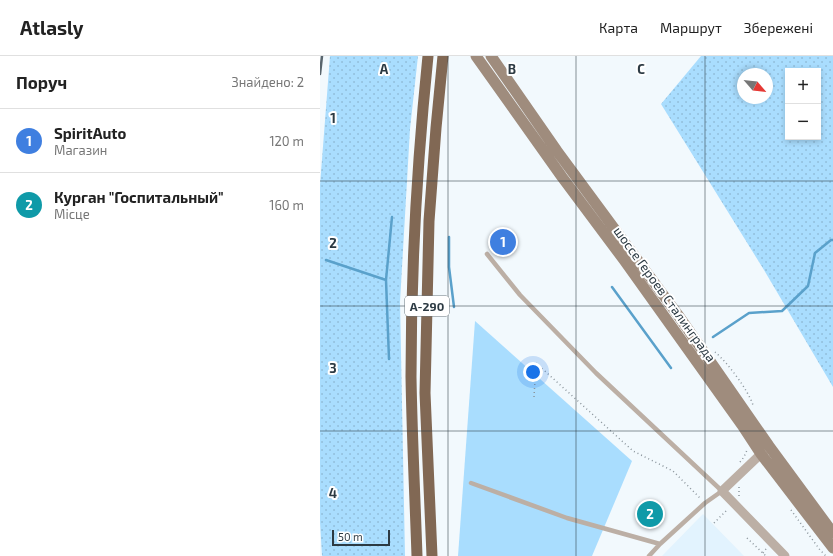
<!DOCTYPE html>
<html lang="uk">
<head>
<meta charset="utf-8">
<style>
  body { margin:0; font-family:"Exo 2",sans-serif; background:#f2f2f2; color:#222 }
  .controls { position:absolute; right:12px; top:12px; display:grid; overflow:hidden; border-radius:0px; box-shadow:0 2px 6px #0003 }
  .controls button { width:36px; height:36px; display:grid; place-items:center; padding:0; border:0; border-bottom:1px solid #e0e0e0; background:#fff; color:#222; font:20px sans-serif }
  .compass { position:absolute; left:417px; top:12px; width:36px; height:36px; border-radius:50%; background:#fff; box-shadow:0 2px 6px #0003; rotate:118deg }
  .scale { position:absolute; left:12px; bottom:10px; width:58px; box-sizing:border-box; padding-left:4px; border:2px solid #2c3a43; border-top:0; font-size:11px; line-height:14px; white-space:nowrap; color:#2c3a43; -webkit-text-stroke:3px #fff; paint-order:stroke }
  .you { position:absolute; left:213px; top:316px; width:14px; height:14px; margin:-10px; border:3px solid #fff; border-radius:50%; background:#1a73e8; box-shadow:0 0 0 6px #1a73e833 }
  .badge { display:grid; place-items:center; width:26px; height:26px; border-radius:50%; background:#db2777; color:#fff; font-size:13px; font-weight:700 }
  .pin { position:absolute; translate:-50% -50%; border:2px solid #fff; box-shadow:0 1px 4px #0006 }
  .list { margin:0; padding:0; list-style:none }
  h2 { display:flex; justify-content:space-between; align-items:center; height:52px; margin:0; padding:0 16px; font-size:17px }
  h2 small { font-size:13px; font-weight:400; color:#767676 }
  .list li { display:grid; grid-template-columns:26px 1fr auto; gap:12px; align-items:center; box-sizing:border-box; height:64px; padding:0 16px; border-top:1px solid #e0e0e0 }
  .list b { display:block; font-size:15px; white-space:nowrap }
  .list p { margin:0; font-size:13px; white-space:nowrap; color:#767676 }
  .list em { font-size:13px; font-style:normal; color:#767676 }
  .map { position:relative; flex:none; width:513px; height:500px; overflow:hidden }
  header { display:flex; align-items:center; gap:24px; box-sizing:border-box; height:56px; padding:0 20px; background:#fff; border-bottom:1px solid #e0e0e0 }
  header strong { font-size:19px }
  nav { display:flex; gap:22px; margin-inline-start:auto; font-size:14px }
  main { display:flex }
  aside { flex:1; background:#fff }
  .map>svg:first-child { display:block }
  .built { fill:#e2f3fe }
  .grass { fill:url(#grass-dots); fill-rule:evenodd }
  .green { fill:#a9ddfe }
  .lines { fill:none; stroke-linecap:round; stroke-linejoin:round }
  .stream { stroke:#5aa1cb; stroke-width:2.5 }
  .path { stroke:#8a949b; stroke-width:1.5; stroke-dasharray:1 3; stroke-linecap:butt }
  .service { stroke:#bcafa5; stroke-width:4.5 }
  .minor { stroke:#bcafa5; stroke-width:9 }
  .secondary { stroke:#9f8c7d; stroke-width:11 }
  .trunk { stroke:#816854; stroke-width:11 }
  .rail { stroke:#59656d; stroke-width:2.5 }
  .grid { fill:none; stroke:#2c3a43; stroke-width:1; stroke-opacity:0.55 }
  .labels { text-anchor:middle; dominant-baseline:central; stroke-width:4; stroke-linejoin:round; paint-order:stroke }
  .shield { fill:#fff; stroke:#6b757b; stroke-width:1 }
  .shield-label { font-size:12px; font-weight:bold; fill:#2c3a43 }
  .street-label { font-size:13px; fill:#2c3a43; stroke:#fff }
  .grid-label { font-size:13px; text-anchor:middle; font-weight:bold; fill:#2c3a43; stroke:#fff; stroke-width:4; stroke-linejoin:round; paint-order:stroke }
</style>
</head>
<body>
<header>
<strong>Atlasly</strong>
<nav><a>Карта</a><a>Маршрут</a><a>Збережені</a></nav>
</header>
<main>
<aside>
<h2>Поруч<small>Знайдено: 2</small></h2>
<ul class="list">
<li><span class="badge" style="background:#3f7fe0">1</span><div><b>SpiritAuto</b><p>Магазин</p></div><em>120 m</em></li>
<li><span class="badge" style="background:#0f9aa8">2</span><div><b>Курган &quot;Госпитальный&quot;</b><p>Місце</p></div><em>160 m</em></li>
</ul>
</aside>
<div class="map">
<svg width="513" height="500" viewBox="0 0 513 500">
  <defs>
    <pattern id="grass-dots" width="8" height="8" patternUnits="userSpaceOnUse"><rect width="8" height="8" fill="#a9ddfe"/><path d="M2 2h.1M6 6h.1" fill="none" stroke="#92bedb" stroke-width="1.8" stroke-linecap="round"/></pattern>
  </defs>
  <rect width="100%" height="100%" fill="#f2f9fd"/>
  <path class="built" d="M 383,458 L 424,500 L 342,500 L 379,462 Z"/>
  <path class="grass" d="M 10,0 L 98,0 L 90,73 L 80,246 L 85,500 L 2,500 L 0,466 L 0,129 Z
    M 381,0 L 513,0 L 513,331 L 444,214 L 341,48 ZM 468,15 L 498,15 L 498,81 L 468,81 ZM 423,18 L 447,18 L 447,42 L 423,42 Z"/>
  <path class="green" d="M 155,265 L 312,405 L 272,500 L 138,500 Z"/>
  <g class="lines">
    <path class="stream" d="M 129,181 L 129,211 L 134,251
      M 6,204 L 66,224
      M 292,231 L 351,312
      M 393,281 L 429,257 L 462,255 L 488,230 L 495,197 L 511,184 L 513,184
      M 69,303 L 66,224 L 72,161"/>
    <path class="path" d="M 395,296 C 408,307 428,334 433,349
      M 216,307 L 313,395 L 353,415 L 380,442
      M 214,341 L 216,307
      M 420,406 L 424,401 L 427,394
      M 419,431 L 419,441
      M 471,454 L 500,494 L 506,500
      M 394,467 L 408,453
      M 427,482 L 446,500
      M 443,497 L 446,493"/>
    <path class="service" d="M 167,198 L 200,239 L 276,317 L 402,435 L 385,447 L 340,488 L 329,500
      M 151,427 L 247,462 L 340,488"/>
    <path class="minor" d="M 445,394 L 402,435 L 465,500"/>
    <path class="secondary" d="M 156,0 L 242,121 L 304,204 L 422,369 L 441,398 L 513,492
      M 171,0 L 237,95 L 358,259 L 449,390 L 513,477"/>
    <path class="trunk" d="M 97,500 C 95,440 92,381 91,321 C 91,214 97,107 108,0
      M 112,500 L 105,337 L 109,165 L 116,72 L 123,0"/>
    <path class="rail" d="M 0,18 L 2,0"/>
  </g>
  <path class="grid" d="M 128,0 L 128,500M 256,0 L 256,500M 385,0 L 385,500M 0,125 L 513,125M 0,250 L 513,250M 0,375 L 513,375"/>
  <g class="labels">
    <rect class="shield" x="85" y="240" width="44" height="20" rx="3"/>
    <g class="shield-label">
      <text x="107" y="250">А-290</text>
    </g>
    <g class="street-label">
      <text transform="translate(345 238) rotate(54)">шоссе Героев Сталинграда</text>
    </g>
  </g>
  <g class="grid-label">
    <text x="64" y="18">A</text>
    <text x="192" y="18">B</text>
    <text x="321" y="18">C</text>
    <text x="13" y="67">1</text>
    <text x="13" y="192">2</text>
    <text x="13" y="317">3</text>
    <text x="13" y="442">4</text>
  </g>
</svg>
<div class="controls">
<button>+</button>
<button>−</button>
</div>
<svg class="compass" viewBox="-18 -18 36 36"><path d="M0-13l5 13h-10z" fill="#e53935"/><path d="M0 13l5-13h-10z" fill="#767676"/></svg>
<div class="scale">50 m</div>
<div class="you"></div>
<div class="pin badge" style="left:183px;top:186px;background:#3f7fe0">1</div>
<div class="pin badge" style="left:330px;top:458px;background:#0f9aa8">2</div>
</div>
</main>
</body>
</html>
